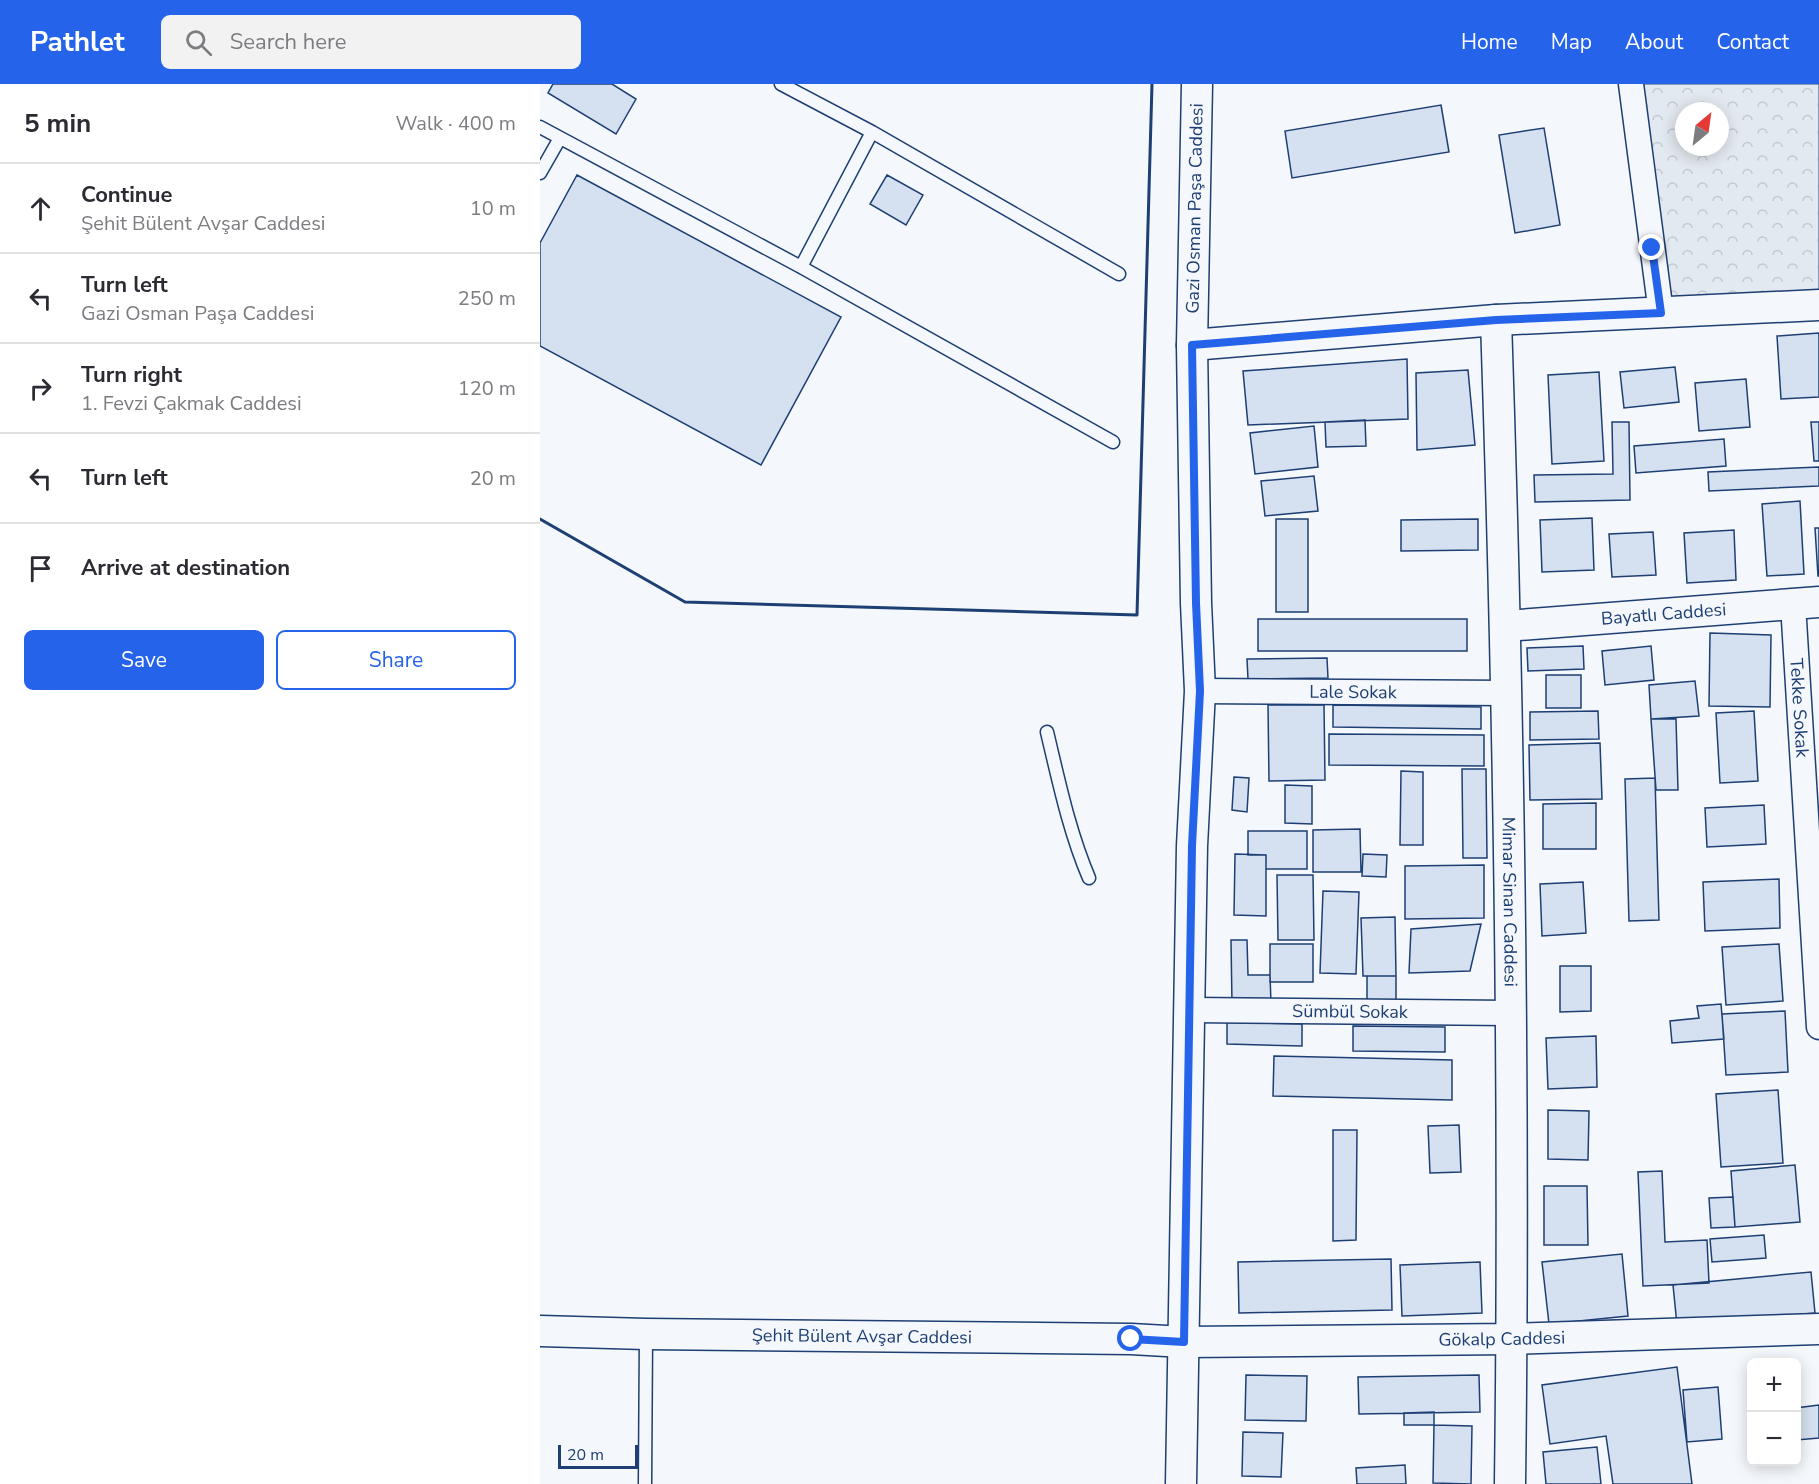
<!DOCTYPE html>
<html lang="en">
<head>
<meta charset="utf-8">
<style>
  body { margin:0; font-family:"Nunito Sans",sans-serif; background:#f2f2f3; color:#2b2b33 }
  .controls { position:absolute; right:18px; bottom:18px; display:grid; overflow:hidden; border-radius:9px; box-shadow:0 3px 15px #0003 }
  .controls button { width:54px; height:54px; display:grid; place-items:center; padding:0; border:0; border-bottom:2px solid #e1e1e2; background:#fff; color:#2b2b33; font:30px sans-serif }
  .compass { position:absolute; left:1135px; top:18px; width:54px; height:54px; border-radius:50%; background:#fff; box-shadow:0 3px 15px #0003; rotate:29deg }
  .scale { position:absolute; left:18px; bottom:15px; width:80px; box-sizing:border-box; padding-left:6px; border:3px solid #1d3f73; border-top:0; font-size:16px; line-height:21px; white-space:nowrap; color:#1d3f73; -webkit-text-stroke:4px #f4f7fb; paint-order:stroke }
  .stop { position:absolute; width:18px; height:18px; margin:-14px; border:4px solid #2563eb; border-radius:50%; background:#fff }
  .stop.end { background:#2563eb; border-color:#fff; box-shadow:0 2px 6px #0008 }
  .list { margin:0; padding:0; list-style:none }
  h2 { display:flex; justify-content:space-between; align-items:center; height:78px; margin:0; padding:0 24px; font-size:26px }
  h2 small { font-size:20px; font-weight:400; color:#7c7c81 }
  .list li { display:grid; grid-template-columns:39px 1fr auto; gap:18px; align-items:center; box-sizing:border-box; height:90px; padding:0 24px; border-top:2px solid #e1e1e2 }
  .list b { display:block; font-size:22px; white-space:nowrap }
  .list p { margin:0; font-size:20px; white-space:nowrap; color:#7c7c81 }
  .list em { font-size:20px; font-style:normal; color:#7c7c81 }
  .actions { display:flex; gap:12px; padding:18px 24px }
  .actions a { flex:1; padding:14px 0; border:2px solid #2563eb; border-radius:9px; text-align:center; font-size:21px; color:#2563eb }
  .actions .main { background:#2563eb; color:#fff }
  .icon { flex:none; width:33px; height:33px; fill:none; stroke:currentColor; stroke-width:2; stroke-linecap:round; stroke-linejoin:round }
  .map { position:relative; flex:none; width:1279px; height:1400px; overflow:hidden }
  header { display:flex; align-items:center; gap:36px; box-sizing:border-box; height:84px; padding:0 30px; background:#2563eb; color:#fff }
  header strong { font-size:28px }
  nav { display:flex; gap:33px; margin-inline-start:auto; font-size:21px }
  .search { width:420px; height:54px; background:#f2f2f3; display:flex; align-items:center; gap:15px; box-sizing:border-box; padding:0 21px; border-radius:9px; color:#7c7c81; font-size:22px }
  main { display:flex }
  aside { flex:1; background:#fff }
  .map>svg:first-child { display:block }
  .forest { fill:url(#forest-crowns); stroke:#687fa3; stroke-width:1.5; fill-rule:evenodd }
  .building { fill:#d5e0f0; stroke:#1d3f73; stroke-width:1.5 }
  .lines { fill:none; stroke-linecap:round; stroke-linejoin:round }
  .service-casing { stroke:#1d3f73; stroke-width:15 }
  .minor-casing { stroke:#1d3f73; stroke-width:27 }
  .tertiary-casing { stroke:#1d3f73; stroke-width:33 }
  .service { stroke:#f4f7fb; stroke-width:12 }
  .minor { stroke:#f4f7fb; stroke-width:24 }
  .tertiary { stroke:#f4f7fb; stroke-width:30 }
  .wall { stroke:#1d3f73; stroke-width:3 }
  .route { stroke:#2563eb; stroke-width:8 }
  .labels { text-anchor:middle; dominant-baseline:central; stroke-width:4.5; stroke-linejoin:round; paint-order:stroke }
  .street-label { font-size:18px; fill:#1d3f73; stroke:#f4f7fb }
</style>
</head>
<body>
<header>
<strong>Pathlet</strong>
<div class="search"><svg class="icon" aria-label="search" viewBox="0 0 24 24"><circle cx="10" cy="10" r="6"/><path d="M15 15l6 6"/></svg>Search here</div>
<nav><a>Home</a><a>Map</a><a>About</a><a>Contact</a></nav>
</header>
<main>
<aside>
<h2>5 min<small>Walk · 400 m</small></h2>
<ul class="list">
<li><svg class="icon" aria-label="ahead" viewBox="0 0 24 24"><path d="M12 20V5M6 11l6-6 6 6"/></svg><div><b>Continue</b><p>Şehit Bülent Avşar Caddesi</p></div><em>10 m</em></li>
<li><svg class="icon" aria-label="left" viewBox="0 0 24 24"><path d="M17 20v-9H6M10 6l-5 5 5 5"/></svg><div><b>Turn left</b><p>Gazi Osman Paşa Caddesi</p></div><em>250 m</em></li>
<li><svg class="icon" aria-label="right" viewBox="0 0 24 24"><path d="M7 20v-9h11M14 6l5 5-5 5"/></svg><div><b>Turn right</b><p>1. Fevzi Çakmak Caddesi</p></div><em>120 m</em></li>
<li><svg class="icon" aria-label="left" viewBox="0 0 24 24"><path d="M17 20v-9H6M10 6l-5 5 5 5"/></svg><div><b>Turn left</b></div><em>20 m</em></li>
<li><svg class="icon" aria-label="arrive" viewBox="0 0 24 24"><path d="M6 21V4h12l-3 4 3 4H6"/></svg><div><b>Arrive at destination</b></div></li>
</ul>
<div class="actions"><a class="main">Save</a><a>Share</a></div>
</aside>
<div class="map">
<svg width="1279" height="1400" viewBox="0 0 1279 1400">
  <defs>
    <pattern id="forest-crowns" width="20" height="18" patternUnits="userSpaceOnUse" patternTransform="scale(1.5)"><rect width="20" height="18" fill="#e3e9f0"/><path d="M2 6a3 3 0 1 1 6 0M12 15a3 3 0 1 1 6 0" fill="none" stroke="#c2c9d1"/></pattern>
  </defs>
  <rect width="100%" height="100%" fill="#f4f7fb"/>
  <path class="forest" d="M 1091,0 L 1279,0 L 1279,221 L 1121,229 ZM 1144,27 L 1180,27 L 1180,63 L 1144,63 Z"/>
  <path class="building" d="M 13,0 L 72,0 L 96,15 L 76,50 L 8,9 Z
    M 901,21 L 909,68 L 752,94 L 745,47 Z
    M 1004,44 L 1020,141 L 975,149 L 959,51 Z
    M 37,91 L 301,233 L 221,381 L 0,262 L 0,159 Z
    M 347,91 L 383,111 L 366,141 L 330,120 Z
    M 1279,249 L 1279,313 L 1241,315 L 1237,252 Z
    M 867,275 L 868,335 L 708,341 L 703,287 Z
    M 1135,283 L 1139,318 L 1084,324 L 1080,288 Z
    M 928,286 L 935,361 L 877,366 L 876,289 Z
    M 1059,288 L 1064,377 L 1012,380 L 1008,291 Z
    M 1206,295 L 1210,343 L 1159,347 L 1155,299 Z
    M 825,336 L 826,362 L 786,363 L 785,338 Z
    M 1072,338 L 1089,338 L 1090,416 L 995,418 L 994,391 L 1073,390 Z
    M 1271,338 L 1279,338 L 1279,377 L 1274,377 Z
    M 774,342 L 778,383 L 715,390 L 710,349 Z
    M 1184,355 L 1186,382 L 1096,389 L 1094,362 Z
    M 1279,383 L 1279,402 L 1169,407 L 1168,388 Z
    M 774,392 L 778,427 L 725,432 L 721,397 Z
    M 1260,417 L 1264,490 L 1227,492 L 1222,420 Z
    M 1052,434 L 1054,486 L 1002,488 L 1000,436 Z
    M 736,435 L 768,435 L 768,528 L 736,528 Z
    M 938,435 L 938,466 L 861,467 L 861,436 Z
    M 1275,444 L 1279,444 L 1279,492 L 1278,492 Z
    M 1194,446 L 1196,496 L 1147,499 L 1144,449 Z
    M 1113,448 L 1116,491 L 1072,493 L 1069,450 Z
    M 718,535 L 927,535 L 927,567 L 718,567 Z
    M 1170,549 L 1231,551 L 1230,623 L 1169,622 Z
    M 1043,562 L 1044,585 L 988,587 L 987,564 Z
    M 1111,562 L 1114,596 L 1065,601 L 1062,567 Z
    M 787,574 L 788,594 L 708,595 L 707,575 Z
    M 1006,591 L 1041,591 L 1041,624 L 1006,624 Z
    M 1155,597 L 1159,632 L 1111,635 L 1109,601 Z
    M 728,621 L 784,621 L 785,696 L 729,697 Z
    M 793,621 L 941,623 L 941,645 L 793,643 Z
    M 1058,627 L 1059,655 L 990,656 L 990,628 Z
    M 1214,627 L 1218,697 L 1180,699 L 1176,629 Z
    M 1111,635 L 1136,635 L 1138,706 L 1116,706 Z
    M 789,650 L 944,651 L 944,682 L 789,681 Z
    M 1060,659 L 1062,715 L 990,716 L 989,661 Z
    M 922,685 L 946,685 L 947,774 L 923,774 Z
    M 861,687 L 883,688 L 883,761 L 860,761 Z
    M 694,693 L 709,694 L 707,728 L 692,726 Z
    M 1115,694 L 1119,836 L 1089,837 L 1085,695 Z
    M 745,701 L 772,702 L 772,740 L 745,739 Z
    M 1056,719 L 1056,765 L 1003,765 L 1003,720 Z
    M 1224,721 L 1226,760 L 1167,763 L 1165,724 Z
    M 820,745 L 821,788 L 773,788 L 773,746 Z
    M 708,747 L 767,747 L 767,785 L 726,785 L 726,771 L 708,771 Z
    M 695,770 L 726,771 L 726,832 L 694,831 Z
    M 823,770 L 847,771 L 846,793 L 822,792 Z
    M 944,781 L 944,834 L 865,835 L 865,782 Z
    M 737,791 L 773,791 L 774,856 L 738,856 Z
    M 1239,795 L 1240,844 L 1165,847 L 1163,798 Z
    M 1043,798 L 1046,849 L 1002,852 L 1000,800 Z
    M 783,807 L 819,808 L 816,890 L 780,889 Z
    M 855,833 L 856,892 L 823,892 L 821,834 Z
    M 941,840 L 930,887 L 869,889 L 871,845 Z
    M 691,856 L 707,856 L 708,891 L 730,891 L 731,919 L 692,920 Z
    M 730,860 L 773,860 L 773,898 L 730,898 Z
    M 1239,860 L 1243,917 L 1186,921 L 1182,863 Z
    M 1020,882 L 1051,882 L 1051,927 L 1020,928 Z
    M 827,892 L 856,892 L 856,920 L 827,920 Z
    M 1181,920 L 1184,955 L 1132,959 L 1130,937 L 1159,934 L 1157,922 Z
    M 1245,927 L 1248,988 L 1186,991 L 1182,930 Z
    M 687,938 L 762,940 L 762,962 L 687,960 Z
    M 813,942 L 905,943 L 905,968 L 813,967 Z
    M 1056,952 L 1057,1003 L 1008,1005 L 1006,954 Z
    M 734,972 L 912,976 L 912,1016 L 733,1012 Z
    M 1238,1006 L 1243,1079 L 1181,1083 L 1176,1010 Z
    M 1008,1026 L 1049,1027 L 1048,1076 L 1008,1075 Z
    M 919,1041 L 921,1088 L 890,1089 L 888,1042 Z
    M 793,1046 L 817,1046 L 816,1156 L 793,1157 Z
    M 1255,1081 L 1260,1138 L 1195,1143 L 1191,1087 Z
    M 1122,1087 L 1125,1158 L 1167,1156 L 1169,1199 L 1103,1202 L 1098,1088 Z
    M 1004,1102 L 1047,1102 L 1048,1161 L 1004,1161 Z
    M 1193,1113 L 1195,1143 L 1171,1144 L 1169,1114 Z
    M 1224,1151 L 1226,1174 L 1172,1178 L 1170,1155 Z
    M 1082,1170 L 1088,1232 L 1009,1240 L 1002,1178 Z
    M 851,1175 L 852,1226 L 699,1229 L 698,1178 Z
    M 940,1178 L 942,1229 L 862,1232 L 860,1181 Z
    M 1271,1188 L 1275,1229 L 1137,1241 L 1133,1201 Z
    M 1137,1283 L 1152,1400 L 1073,1400 L 1066,1352 L 1010,1360 L 1002,1301 Z
    M 706,1291 L 767,1292 L 766,1337 L 705,1336 Z
    M 939,1291 L 940,1328 L 819,1330 L 818,1293 Z
    M 1178,1303 L 1182,1355 L 1147,1358 L 1143,1306 Z
    M 1279,1321 L 1279,1354 L 1257,1356 L 1256,1324 Z
    M 894,1328 L 894,1341 L 864,1341 L 864,1329 Z
    M 894,1341 L 932,1342 L 931,1400 L 893,1399 Z
    M 703,1348 L 743,1349 L 741,1393 L 702,1392 Z
    M 1057,1363 L 1061,1400 L 1006,1400 L 1003,1368 Z
    M 865,1381 L 866,1400 L 817,1400 L 816,1384 Z"/>
  <g class="lines">
    <defs>
      <path id="service" d="M 241,0 L 332,48 L 579,190
        M 0,43 L 261,183 L 573,358
        M 0,89 L 20,54
        M 261,183 L 332,48
        M 507,648 C 519,698 529,747 549,794
        M 105,1400 L 106,1250"/>
      <g id="minor">
        <path d="M 1091,0 L 1121,229"/>
        <path id="s1" d="M 1253,520 L 1279,943"/>
        <path id="s2" d="M 660,607 L 967,609"/>
        <path id="s3" d="M 650,926 L 970,929"/>
      </g>
      <g id="tertiary">
        <path id="s4" d="M 956,236 C 969,624 975,1012 970,1400"/>
        <path d="M 652,261 L 956,236 L 1279,221"/>
        <path id="s5" d="M 966,542 L 1279,518"/>
        <path id="s6" d="M 0,1247 L 106,1250 L 591,1255 L 644,1258 L 972,1255 L 1279,1245"/>
        <path id="s7" d="M 641,1400 L 652,762 L 660,607 L 656,519 L 652,261 L 657,0"/>
      </g>
    </defs>
    <use href="#service" class="service-casing"/>
    <use href="#minor" class="minor-casing"/>
    <use href="#tertiary" class="tertiary-casing"/>
    <use href="#service" class="service"/>
    <use href="#minor" class="minor"/>
    <use href="#tertiary" class="tertiary"/>
    <path class="wall" d="M 0,435 L 145,518 L 597,531 L 612,0"/>
  </g>
  <g class="lines">
    <path class="route" d="M 591,1255 L 644,1258 L 652,762 L 660,607 L 656,519 L 652,261 L 956,236 L 1121,229 L 1112,164"/>
  </g>
  <g class="labels">
    <g class="street-label">
      <text stroke="none"><textPath href="#s7" startOffset="1276">Gazi Osman Paşa Caddesi</textPath></text>
      <text stroke="none"><textPath href="#s5" startOffset="158">Bayatlı Caddesi</textPath></text>
      <text stroke="none"><textPath href="#s2" startOffset="153">Lale Sokak</textPath></text>
      <text stroke="none"><textPath href="#s1" startOffset="104">Tekke Sokak</textPath></text>
      <text stroke="none"><textPath href="#s4" startOffset="582">Mimar Sinan Caddesi</textPath></text>
      <text stroke="none"><textPath href="#s3" startOffset="160">Sümbül Sokak</textPath></text>
      <text stroke="none"><textPath href="#s6" startOffset="322">Şehit Bülent Avşar Caddesi</textPath></text>
      <text stroke="none"><textPath href="#s6" startOffset="962">Gökalp Caddesi</textPath></text>
    </g>
  </g>
</svg>
<div class="controls">
<button>+</button>
<button>−</button>
</div>
<svg class="compass" viewBox="-18 -18 36 36"><path d="M0-13l5 13h-10z" fill="#e53935"/><path d="M0 13l5-13h-10z" fill="#7c7c81"/></svg>
<div class="scale">20 m</div>
<div class="stop" style="left:591px;top:1255px"></div>
<div class="stop end" style="left:1112px;top:164px"></div>
</div>
</main>
</body>
</html>
